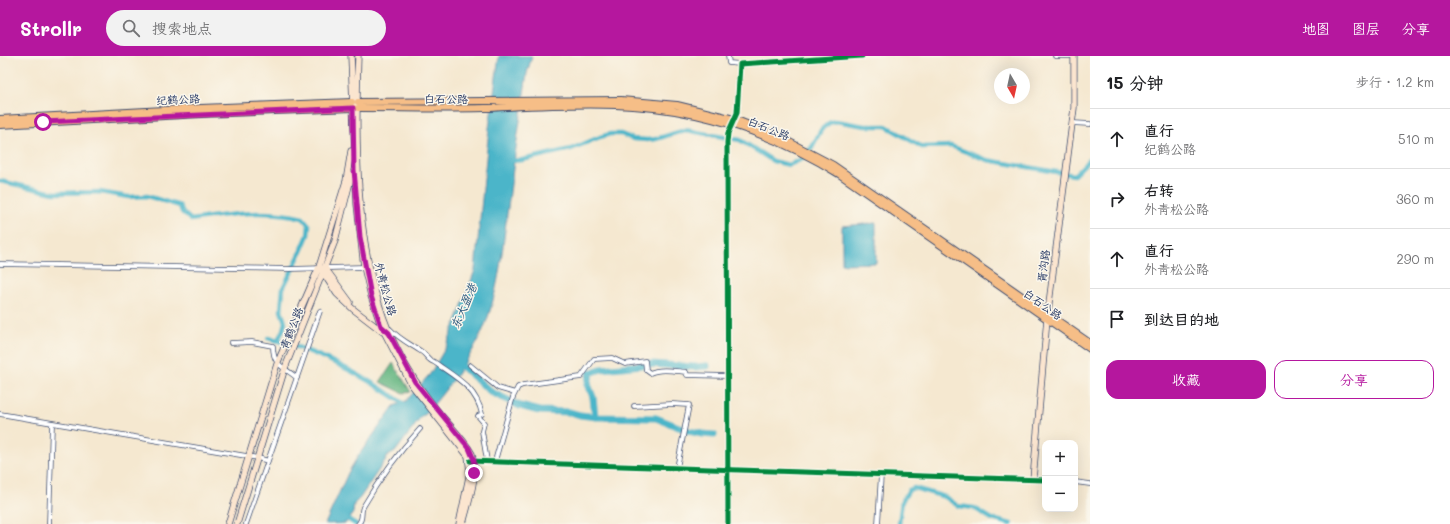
<!DOCTYPE html>
<html lang="zh">
<head>
<meta charset="utf-8">
<style>
  body { margin:0; font-family:Mali,"LXGW WenKai TC",sans-serif; background:#f2f2f2; color:#202124 }
  .controls { position:absolute; right:12px; bottom:12px; display:grid; overflow:hidden; border-radius:8px; box-shadow:0 4px 16px #0002 }
  .controls button { width:36px; height:36px; display:grid; place-items:center; padding:0; border:0; border-bottom:1px solid #e0e0e0; background:#fff; color:#202124; font:20px sans-serif }
  .compass { position:absolute; left:994px; top:12px; width:36px; height:36px; border-radius:50%; background:#fff; box-shadow:0 4px 16px #0002; rotate:171deg }
  .stop { position:absolute; width:12px; height:12px; margin:-9px; border:3px solid #b5179e; border-radius:50%; background:#fff }
  .stop.end { background:#b5179e; border-color:#fff; box-shadow:0 1px 4px #0008 }
  .list { margin:0; padding:0; list-style:none }
  h2 { display:flex; justify-content:space-between; align-items:center; height:52px; margin:0; padding:0 16px; font-size:17px }
  h2 small { font-size:13px; font-weight:400; color:#757577 }
  .list li { display:grid; grid-template-columns:26px 1fr auto; gap:12px; align-items:center; box-sizing:border-box; height:60px; padding:0 16px; border-top:1px solid #e0e0e0 }
  .list b { display:block; font-size:15px; white-space:nowrap }
  .list p { margin:0; font-size:13px; white-space:nowrap; color:#757577 }
  .list em { font-size:13px; font-style:normal; color:#757577 }
  .actions { display:flex; gap:8px; padding:12px 16px }
  .actions a { flex:1; padding:9px 0; border:1px solid #b5179e; border-radius:12px; text-align:center; font-size:14px; color:#b5179e }
  .actions .main { background:#b5179e; color:#fff }
  .icon { flex:none; width:22px; height:22px; fill:none; stroke:currentColor; stroke-width:2; stroke-linecap:round; stroke-linejoin:round }
  .map { position:relative; flex:none; width:1090px; height:468px; overflow:hidden }
  header { display:flex; align-items:center; gap:24px; box-sizing:border-box; height:56px; padding:0 20px; background:#b5179e; color:#fff }
  header strong { font-size:19px }
  nav { display:flex; gap:22px; margin-inline-start:auto; font-size:14px }
  .search { width:280px; height:36px; background:#f2f2f2; display:flex; align-items:center; gap:10px; box-sizing:border-box; padding:0 14px; border-radius:22px; color:#757577; font-size:15px }
  main { display:flex }
  aside { flex:1; background:#fff }
  .map>svg:first-child { display:block }
  .forest { fill:#64b580; stroke:#40726f }
  .water { fill:#4bb5c9; stroke:#337294 }
  .lines { fill:none; stroke-linecap:round; stroke-linejoin:round }
  .canal { stroke:#4bb5c9; stroke-width:4.5 }
  .river { stroke:#4bb5c9; stroke-width:7 }
  .street-casing { stroke:#3c4b6f; stroke-width:5.5 }
  .secondary-casing { stroke:#3c4b6f; stroke-width:7 }
  .primary-casing { stroke:#3c4b6f; stroke-width:8 }
  .street { stroke:#fff; stroke-width:4 }
  .secondary { stroke:#fbe5cf; stroke-width:5.5 }
  .primary { stroke:#f6be87; stroke-width:6 }
  .cycleway-casing { stroke:#fbf7ec; stroke-width:8 }
  .cycleway { stroke:#00873e; stroke-width:5 }
  .route { stroke:#b5179e; stroke-width:5 }
  .labels { text-anchor:middle; dominant-baseline:central; stroke-width:3; stroke-linejoin:round; paint-order:stroke }
  .street-label { font-size:11px; fill:#1b2f5e; stroke:#fbf7ec }
  .water-label { font-size:12px; font-style:italic; fill:#29577e; stroke:#fbf7ec }
</style>
</head>
<body>
<header>
<strong>Strollr</strong>
<div class="search"><svg class="icon" aria-label="search" viewBox="0 0 24 24"><circle cx="10" cy="10" r="6"/><path d="M15 15l6 6"/></svg>搜索地点</div>
<nav><a>地图</a><a>图层</a><a>分享</a></nav>
</header>
<main>
<div class="map">
<svg width="1090" height="468" viewBox="0 0 1090 468">
  <rect width="100%" height="100%" fill="#fbf7ec"/>
  <filter id="ink" filterUnits="userSpaceOnUse"><feTurbulence type="fractalNoise" baseFrequency=".025" numOctaves="2"/><feDisplacementMap in="SourceGraphic" scale="8" xChannelSelector="R" yChannelSelector="G"/><feConvolveMatrix kernelMatrix="1 2 1 2 8 2 1 2 1" color-interpolation-filters="sRGB"/></filter>
  <filter id="wash" filterUnits="userSpaceOnUse"><feTurbulence type="fractalNoise" baseFrequency=".012" numOctaves="4" result="noise"/><feDisplacementMap in="SourceGraphic" scale="16" xChannelSelector="R" yChannelSelector="G"/><feGaussianBlur stdDeviation="0.9" result="paint"/><feColorMatrix in="noise" values="0 0 0 0 0 0 0 0 0 0 0 0 0 0 0 0 0 1.4 0 .05"/><feComposite in="paint" operator="in"/></filter>
  <g filter="url(#wash)">
    <rect width="100%" height="100%" fill="#f5e8d0"/>
    <path class="forest" d="M 393,307 L 411,336 L 403,337 L 380,326 Z"/>
    <path class="water" d="M 499,0 L 532,0 L 527,17 C 521,59 514,102 509,144 C 503,184 501,225 487,264 C 474,299 450,329 426,358 L 422,360 L 395,396 L 388,400 L 360,442 L 354,448 L 353,457 L 346,467 L 325,468 L 348,417 L 358,400 L 394,350 L 406,345 L 430,318 L 446,291 L 461,252 L 475,214 L 489,72 Z
      M 876,167 L 876,207 L 842,208 L 842,170 Z"/>
    <g class="lines">
      <path class="canal" d="M 508,105 L 522,104 L 571,93 L 600,81 L 610,78 L 621,78 L 633,83 L 647,84 L 656,83 L 685,74 L 740,84 L 773,105 L 789,109 L 802,103 L 812,91 L 821,74 L 829,67 L 836,65 L 865,70 L 886,70 L 922,91 L 951,90 L 987,104 L 1074,119 L 1090,103
        M 0,125 L 54,137 L 100,136 L 128,141 L 147,140 L 180,150 L 182,156 L 191,164 C 228,158 266,153 303,162 L 309,169 L 308,179 L 299,200 L 283,232 L 281,255 L 285,266 L 283,274 L 278,284
        M 268,282 C 318,295 365,320 407,350
        M 344,461 L 356,468
        M 899,468 L 902,445 L 909,434 L 914,432 L 945,441 L 958,450 L 974,452 L 992,463 L 1011,468"/>
      <path class="river" d="M 463,311 L 491,336 L 520,350 L 539,355 L 570,356 L 580,359 L 597,361 L 656,362 L 689,375 L 702,378 L 714,379
        M 595,361 L 593,341 L 588,328 L 590,317 L 601,313 L 652,308 L 695,311 L 707,310"/>
    </g>
  </g>
  <g filter="url(#ink)">
    <g class="lines">
      <defs>
        <path id="street" d="M 728,0 L 729,7 L 740,8
          M 1055,0 L 1074,0
          M 1072,67 L 1090,68
          M 0,208 L 290,213 L 365,211
          M 390,273 C 399,283 410,288 422,296 C 427,299 427,304 434,306 C 455,321 476,331 482,358 L 478,360 L 484,367 L 482,375 L 487,405
          M 231,287 L 252,286 L 273,290 C 273,310 283,310 297,322
          M 470,309 L 498,332 L 515,337
          M 634,350 L 672,348 L 689,349 L 677,412
          M 0,358 L 258,402 L 268,405
          M 472,405 L 1045,424
          M 495,405 L 513,341 L 518,331 L 523,329 L 581,321 L 594,303 L 612,302 L 625,308 L 645,305 L 646,314 L 650,317 C 660,312 675,315 686,316 L 687,319 L 728,320
          M 1075,426 L 1090,428
          M 49,468 L 52,367
          M 246,468 L 320,255
          M 358,468 C 364,463 360,457 363,451 C 378,425 400,395 420,373
          M 728,468 L 727,86 L 728,77 L 737,57 L 740,8 L 862,0
          M 878,468 L 881,418"/>
        <path id="secondary" d="M 351,0 L 357,148 L 364,211 L 371,240 L 381,270 L 411,328 L 468,400 L 470,416 L 459,468
          M 358,0 C 355,93 354,210 398,295 C 409,318 424,338 440,358 C 451,371 464,383 472,398 C 479,419 468,447 463,468
          M 325,212 L 350,246
          M 322,215 L 337,238 L 353,253 L 383,276
          M 1033,423 L 1047,263 L 1074,52 L 1074,0
          M 228,468 L 277,308 L 319,211 L 346,125 L 351,95
          M 237,468 L 285,312 L 335,185 L 352,118"/>
        <path id="primary" d="M 358,46 L 621,44 L 677,49 L 734,63 L 780,81 L 833,109 L 1090,287
          M 358,52 C 400,52 443,53 485,52 C 529,50 572,47 616,49 C 697,52 770,75 839,118 L 1090,293
          M 0,63 L 201,52 L 352,46
          M 0,69 L 201,58 L 353,52"/>
      </defs>
      <use href="#street" class="street-casing"/>
      <use href="#secondary" class="secondary-casing"/>
      <use href="#primary" class="primary-casing"/>
      <use href="#street" class="street"/>
      <use href="#secondary" class="secondary"/>
      <use href="#primary" class="primary"/>
      <defs>
        <path id="cycleway" d="M 470,405 L 1045,424
          M 728,468 L 727,86 L 728,77 L 737,57 L 740,8 L 862,0"/>
      </defs>
      <use href="#cycleway" class="cycleway-casing"/>
      <use href="#cycleway" class="cycleway"/>
    </g>
  </g>
  <g class="lines" filter="url(#ink)">
    <path class="route" d="M 43,66 L 353,52 L 354,114 L 360,181 L 371,240 L 381,270 L 389,277 L 415,326 L 469,392 L 474,404 L 474,417"/>
  </g>
  <g class="labels">
    <g class="street-label">
      <text x="446" y="42">白石公路</text>
      <text transform="translate(178 43) rotate(-3)">纪鹤公路</text>
      <text transform="translate(769 72) rotate(22)">白石公路</text>
      <text transform="translate(1043 210) rotate(-83)">胥沟路</text>
      <text transform="translate(386 233) rotate(75)">外青松公路</text>
      <text transform="translate(1043 248) rotate(35)">白石公路</text>
      <text transform="translate(291 272) rotate(-69)">青鹤公路</text>
    </g>
    <g class="water-label">
      <text transform="translate(463 250) rotate(-67)">东大盈港</text>
    </g>
  </g>
</svg>
<div class="controls">
<button>+</button>
<button>−</button>
</div>
<svg class="compass" viewBox="-18 -18 36 36"><path d="M0-13l5 13h-10z" fill="#e53935"/><path d="M0 13l5-13h-10z" fill="#757577"/></svg>
<div class="stop" style="left:43px;top:66px"></div>
<div class="stop end" style="left:474px;top:417px"></div>
</div>
<aside>
<h2>15 分钟<small>步行 · 1.2 km</small></h2>
<ul class="list">
<li><svg class="icon" aria-label="ahead" viewBox="0 0 24 24"><path d="M12 20V5M6 11l6-6 6 6"/></svg><div><b>直行</b><p>纪鹤公路</p></div><em>510 m</em></li>
<li><svg class="icon" aria-label="right" viewBox="0 0 24 24"><path d="M7 20v-9h11M14 6l5 5-5 5"/></svg><div><b>右转</b><p>外青松公路</p></div><em>360 m</em></li>
<li><svg class="icon" aria-label="ahead" viewBox="0 0 24 24"><path d="M12 20V5M6 11l6-6 6 6"/></svg><div><b>直行</b><p>外青松公路</p></div><em>290 m</em></li>
<li><svg class="icon" aria-label="arrive" viewBox="0 0 24 24"><path d="M6 21V4h12l-3 4 3 4H6"/></svg><div><b>到达目的地</b></div></li>
</ul>
<div class="actions"><a class="main">收藏</a><a>分享</a></div>
</aside>
</main>
</body>
</html>
